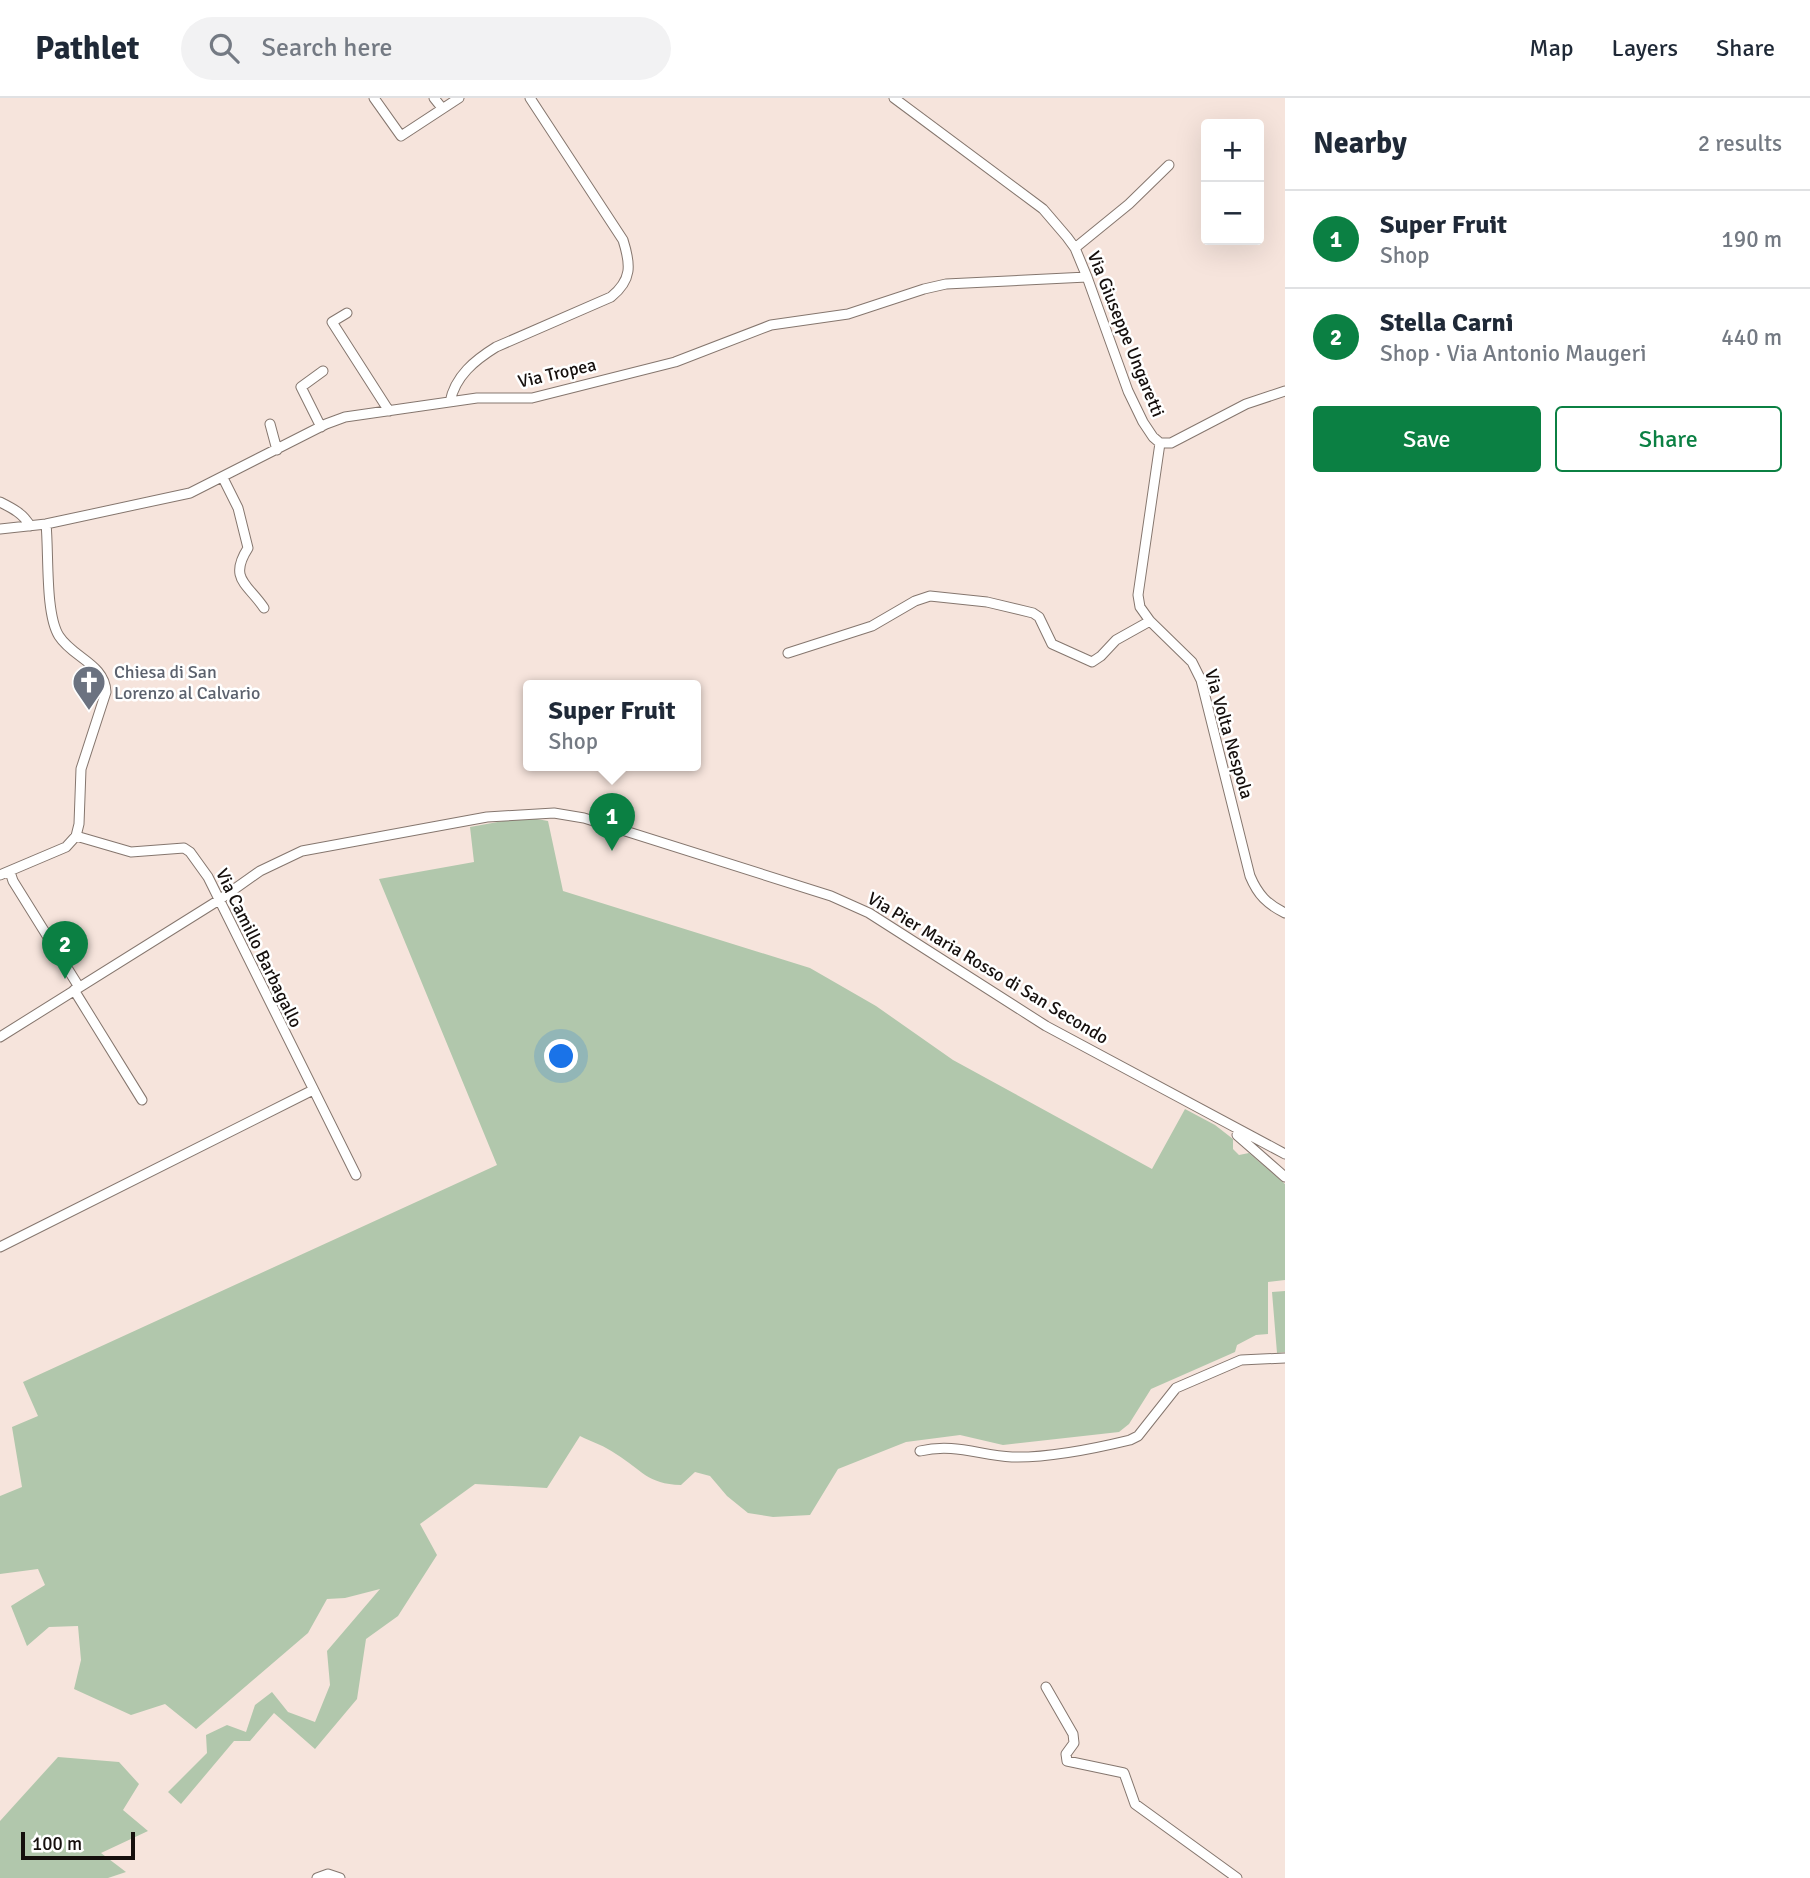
<!DOCTYPE html>
<html lang="en">
<head>
<meta charset="utf-8">
<style>
  body { margin:0; font-family:Signika,sans-serif; background:#f2f2f3; color:#1f2937 }
  .controls { position:absolute; right:21px; top:21px; display:grid; overflow:hidden; border-radius:7px; box-shadow:0 7px 28px #0002 }
  .controls button { width:63px; height:63px; display:grid; place-items:center; padding:0; border:0; border-bottom:2px solid #e0e1e3; background:#fff; color:#1f2937; font:35px sans-serif }
  .scale { position:absolute; left:21px; bottom:18px; width:114px; box-sizing:border-box; padding-left:7px; border:4px solid #150f0d; border-top:0; font-size:19px; line-height:24px; white-space:nowrap; color:#150f0d; -webkit-text-stroke:5px #fff; paint-order:stroke }
  .you { position:absolute; left:562px; top:959px; width:24px; height:24px; margin:-18px; border:5px solid #fff; border-radius:50%; background:#1a73e8; box-shadow:0 0 0 10px #1a73e833 }
  .badge { display:grid; place-items:center; width:46px; height:46px; border-radius:50%; background:#0b8043; color:#fff; font-size:23px; font-weight:700 }
  .pin { position:absolute; translate:-50% -58px; filter:drop-shadow(0 2px 4px #0008) }
  .pin::after { content:''; position:absolute; top:37px; width:24px; height:21px; background:inherit; clip-path:polygon(0 0,100% 0,50% 100%) }
  .popup { position:absolute; left:523px; top:582px; width:178px; height:91px; box-sizing:border-box; display:grid; place-content:center; border-radius:7px; background:#fff; filter:drop-shadow(0 2px 5px #0005); font-size:23px; white-space:nowrap; color:#747a83 }
  .popup b { font-size:26px; color:#1f2937 }
  .popup::after { content:''; position:absolute; left:50%; top:100%; margin-left:-14px; border:14px solid transparent; border-top-color:#fff }
  .list { margin:0; padding:0; list-style:none }
  h2 { display:flex; justify-content:space-between; align-items:center; height:91px; margin:0; padding:0 28px; font-size:30px }
  h2 small { font-size:23px; font-weight:400; color:#747a83 }
  .list li { display:grid; grid-template-columns:46px 1fr auto; gap:21px; align-items:center; box-sizing:border-box; height:98px; padding:0 28px; border-top:2px solid #e0e1e3 }
  .list b { display:block; font-size:26px; white-space:nowrap }
  .list p { margin:0; font-size:23px; white-space:nowrap; color:#747a83 }
  .list em { font-size:23px; font-style:normal; color:#747a83 }
  .actions { display:flex; gap:14px; padding:21px 28px }
  .actions a { flex:1; padding:16px 0; border:2px solid #0b8043; border-radius:7px; text-align:center; font-size:24px; color:#0b8043 }
  .actions .main { background:#0b8043; color:#fff }
  .icon { flex:none; width:38px; height:38px; fill:none; stroke:currentColor; stroke-width:2; stroke-linecap:round; stroke-linejoin:round }
  .map { position:relative; flex:none; width:1285px; height:1780px; overflow:hidden }
  header { display:flex; align-items:center; gap:42px; box-sizing:border-box; height:98px; padding:0 35px; background:#fff; border-bottom:2px solid #e0e1e3 }
  header strong { font-size:33px }
  nav { display:flex; gap:38px; margin-inline-start:auto; font-size:24px }
  .search { width:490px; height:63px; background:#f2f2f3; display:flex; align-items:center; gap:18px; box-sizing:border-box; padding:0 24px; border-radius:38px; color:#747a83; font-size:26px }
  main { display:flex }
  aside { flex:1; background:#fff }
  .map>svg:first-child { display:block }
  .green { fill:#b1c7ac }
  .lines { fill:none; stroke-linecap:round; stroke-linejoin:round }
  .minor-casing { stroke:#85766e; stroke-width:11 }
  .minor { stroke:#fff; stroke-width:9 }
  .labels { text-anchor:middle; dominant-baseline:central; stroke-width:5; stroke-linejoin:round; paint-order:stroke }
  .street-label { font-size:18px; fill:#150f0d; stroke:#fff }
  .worship-label { font-size:18px; fill:#5b616d; stroke:#fff; text-anchor:start }
</style>
</head>
<body>
<header>
<strong>Pathlet</strong>
<div class="search"><svg class="icon" aria-label="search" viewBox="0 0 24 24"><circle cx="10" cy="10" r="6"/><path d="M15 15l6 6"/></svg>Search here</div>
<nav><a>Map</a><a>Layers</a><a>Share</a></nav>
</header>
<main>
<div class="map">
<svg width="1285" height="1780" viewBox="0 0 1285 1780">
  <rect width="100%" height="100%" fill="#f6e4dc"/>
  <path class="green" d="M 526,719 L 548,723 L 563,793 L 810,870 L 876,908 L 953,962 L 1152,1071 L 1185,1011 L 1215,1027 L 1233,1041 L 1233,1051 L 1239,1057 L 1249,1055 L 1285,1086 L 1285,1182 L 1268,1184 L 1268,1236 L 1256,1237 L 1237,1247 L 1235,1254 L 1151,1291 L 1129,1326 L 1119,1334 L 1003,1347 L 960,1337 L 906,1344 L 838,1371 L 810,1417 L 773,1419 L 748,1415 L 727,1398 L 710,1378 L 695,1374 L 681,1387 C 647,1386 642,1372 616,1356 C 605,1348 592,1344 580,1338 L 547,1390 L 475,1386 L 420,1426 L 437,1457 L 398,1518 L 366,1541 L 357,1601 L 315,1651 L 274,1615 L 250,1643 L 234,1643 L 181,1706 L 168,1694 L 207,1655 L 206,1637 L 227,1627 L 246,1634 L 255,1607 L 272,1594 L 288,1614 L 315,1624 L 330,1587 L 327,1553 L 380,1491 L 345,1500 L 327,1501 L 308,1535 L 196,1631 L 165,1606 L 131,1617 L 74,1591 L 81,1562 L 78,1528 L 49,1529 L 27,1548 L 11,1508 L 45,1487 L 38,1471 L 0,1476 L 0,1398 L 22,1389 L 12,1329 L 38,1318 L 23,1284 L 497,1067 L 379,781 L 474,764 L 470,729 Z
    M 1285,1193 L 1285,1254 L 1277,1255 L 1272,1194 Z
    M 58,1659 L 119,1664 L 139,1686 L 123,1712 L 148,1733 L 101,1755 L 126,1774 L 108,1780 L 0,1780 L 0,1723 Z"/>
  <g class="lines">
    <defs>
      <path id="minor" d="M 374,0 L 401,38 L 459,0
        M 434,0 L 442,10
        M 894,0 L 1043,111 L 1067,139 L 1075,150 L 1087,179 L 1128,293 L 1143,324 L 1153,339 L 1160,345 L 1171,345 L 1246,306 L 1285,293
        M 1075,150 L 1129,106 L 1169,67
        M 347,215 L 332,224 L 389,313
        M 450,304 C 455,278 475,262 496,249 L 611,199 C 632,182 631,167 623,142 L 530,0
        M 270,326 L 277,352
        M 321,329 L 301,289 L 323,273
        M 1160,345 L 1138,497 L 1140,509 L 1150,523 L 1192,564 L 1201,582 L 1250,778 C 1258,797 1267,806 1285,815
        M 223,380 L 238,410 L 248,450 C 228,481 248,486 264,510
        M 0,404 C 12,410 24,416 30,428
        M 0,431 L 46,426 L 190,395 L 326,326 L 345,319 L 477,300 L 532,300 L 675,264 L 771,227 L 848,216 L 924,191 L 946,186 L 1087,179
        M 788,555 L 872,528 L 915,503 L 930,498 L 987,504 L 1033,515 L 1039,519 L 1052,546 L 1092,564 L 1101,558 L 1116,542 L 1150,523
        M 76,738 L 131,754 L 184,750 L 190,754 L 208,779 L 356,1077
        M 10,774 L 13,783 L 79,889
        M 0,777 L 66,749 L 76,738 L 79,726 L 81,671 L 106,594 C 105,566 73,560 59,538 C 45,516 49,455 46,426
        M 74,892 L 142,1002
        M 0,939 L 219,802 L 260,773 L 302,753 L 487,719 L 554,715 L 584,720 L 831,798 L 869,815 L 1046,928 L 1285,1056
        M 1237,1037 L 1285,1079
        M 0,1149 L 313,992
        M 920,1353 C 954,1345 979,1357 1012,1359 C 1046,1360 1097,1350 1130,1342 L 1138,1338 L 1176,1290 L 1241,1262 L 1285,1260
        M 1046,1589 L 1073,1636 L 1074,1645 L 1066,1656 L 1067,1663 L 1124,1675 L 1135,1706 L 1237,1780
        M 317,1780 L 328,1776 L 340,1780"/>
    </defs>
    <use href="#minor" class="minor-casing"/>
    <use href="#minor" class="minor"/>
  </g>
  <defs>
    <symbol id="church-pin" viewBox="-11 -11 22 30"><path d="M0 17L-7.5 6A9.5 9.5 0 1 1 7.5 6Z" fill="#6b7280" stroke="#fff"/><path d="M-1.2-6h2.4v3.5h3.3v2.4h-3.3V6h-2.4V-.1h-3.3v-2.4h3.3Z" fill="#fff"/></symbol>
  </defs>
  <g fill-rule="evenodd">
    <use href="#church-pin" x="70" y="565" width="38" height="52"/>
  </g>
  <g class="labels">
    <g class="street-label">
      <text transform="translate(1126 236) rotate(68)">Via Giuseppe Ungaretti</text>
      <text transform="translate(557 275) rotate(-13)">Via Tropea</text>
      <text transform="translate(1229 636) rotate(74)">Via Volta Nespola</text>
      <text transform="translate(259 850) rotate(64)">Via Camillo Barbagallo</text>
      <text transform="translate(988 870) rotate(31)">Via Pier Maria Rosso di San Secondo</text>
    </g>
    <g class="worship-label">
      <text x="114" y="574">Chiesa di San<tspan x="114" dy="21">Lorenzo al Calvario</tspan></text>
    </g>
  </g>
</svg>
<div class="controls">
<button>+</button>
<button>−</button>
</div>
<div class="scale">100 m</div>
<div class="you"></div>
<div class="pin badge" style="left:612px;top:753px">1</div>
<div class="popup"><b>Super Fruit</b>Shop</div>
<div class="pin badge" style="left:65px;top:881px">2</div>
</div>
<aside>
<h2>Nearby<small>2 results</small></h2>
<ul class="list">
<li><span class="badge">1</span><div><b>Super Fruit</b><p>Shop</p></div><em>190 m</em></li>
<li><span class="badge">2</span><div><b>Stella Carni</b><p>Shop · Via Antonio Maugeri</p></div><em>440 m</em></li>
</ul>
<div class="actions"><a class="main">Save</a><a>Share</a></div>
</aside>
</main>
</body>
</html>
